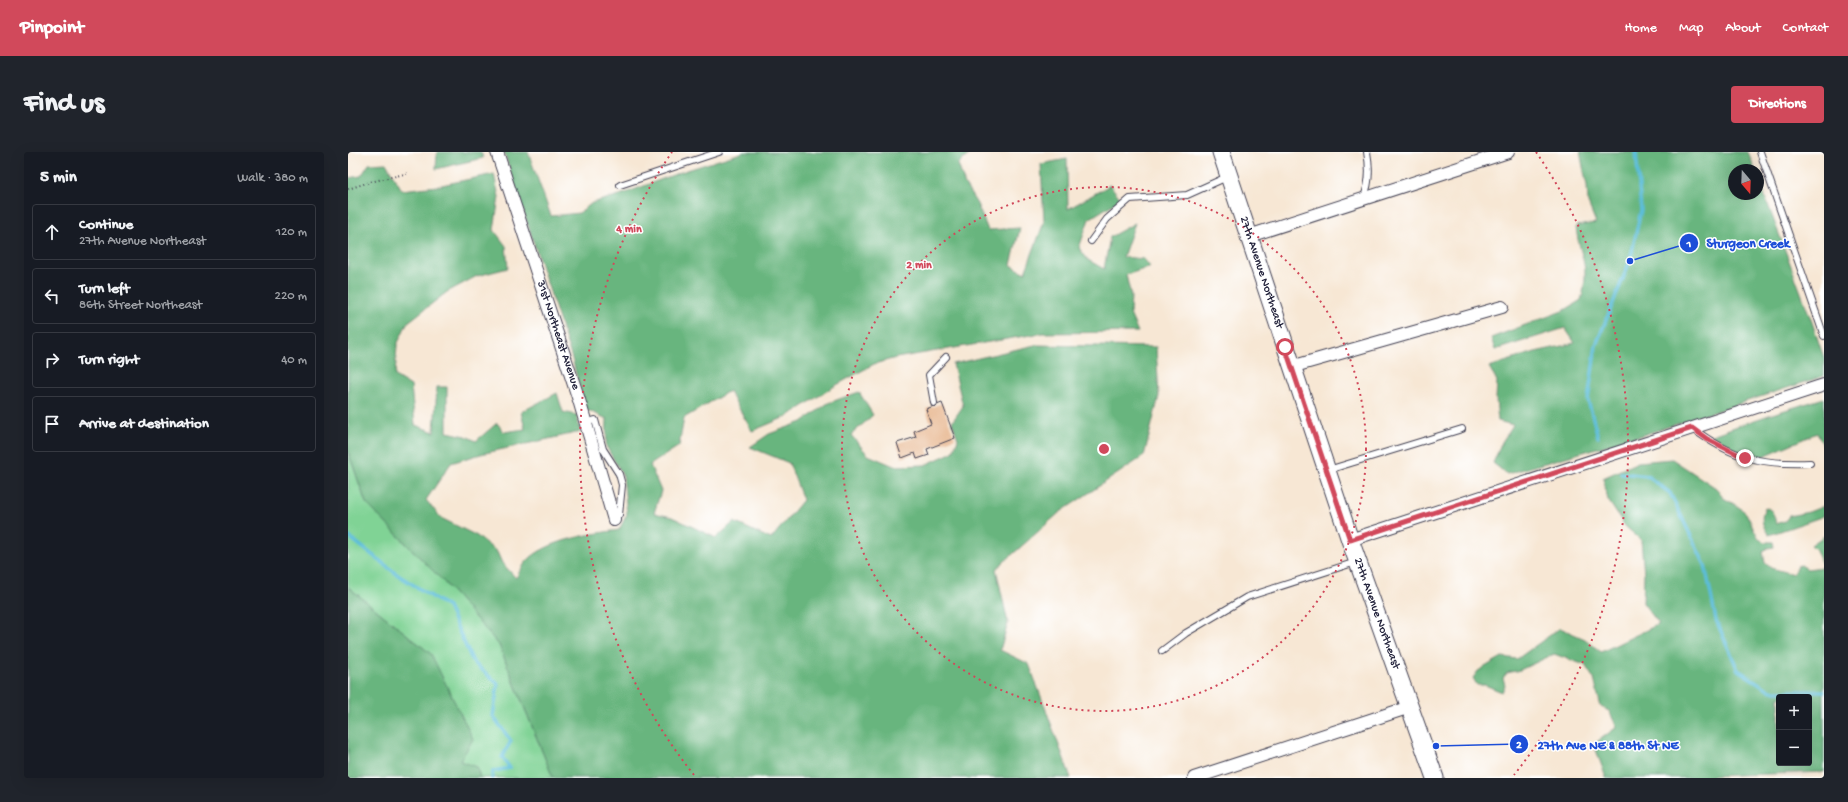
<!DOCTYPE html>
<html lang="en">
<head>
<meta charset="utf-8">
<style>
  body { margin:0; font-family:"Gochi Hand",sans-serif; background:#20242c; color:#f1f3f6 }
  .controls { position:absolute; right:12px; bottom:12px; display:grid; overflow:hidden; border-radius:4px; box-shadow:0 4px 16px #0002 }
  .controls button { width:36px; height:36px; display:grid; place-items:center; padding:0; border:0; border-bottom:1px solid #363941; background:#171b24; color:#f1f3f6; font:20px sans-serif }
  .compass { position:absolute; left:1380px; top:12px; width:36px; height:36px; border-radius:50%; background:#171b24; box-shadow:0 4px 16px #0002; rotate:161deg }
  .stop { position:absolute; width:12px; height:12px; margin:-9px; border:3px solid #d1495b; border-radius:50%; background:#fff }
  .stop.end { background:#d1495b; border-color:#fff; box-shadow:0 1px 4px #0008 }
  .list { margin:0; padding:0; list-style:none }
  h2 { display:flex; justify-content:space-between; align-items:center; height:52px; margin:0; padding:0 16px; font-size:17px }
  h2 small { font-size:13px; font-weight:400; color:#9ea1a6 }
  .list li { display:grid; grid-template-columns:26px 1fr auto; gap:12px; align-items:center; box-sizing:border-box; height:56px; margin:0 8px 8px; padding:0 8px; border:1px solid #363941; border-radius:4px }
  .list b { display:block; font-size:15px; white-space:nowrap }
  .list p { margin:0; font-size:13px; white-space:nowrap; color:#9ea1a6 }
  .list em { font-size:13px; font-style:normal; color:#9ea1a6 }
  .icon { flex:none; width:22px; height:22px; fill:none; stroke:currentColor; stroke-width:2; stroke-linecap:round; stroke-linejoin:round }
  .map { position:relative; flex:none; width:1476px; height:626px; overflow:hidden; border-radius:4px }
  header { display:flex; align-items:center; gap:24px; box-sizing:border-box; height:56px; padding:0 20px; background:#d1495b; color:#fff }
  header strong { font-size:19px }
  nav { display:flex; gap:22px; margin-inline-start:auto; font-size:14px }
  .intro { display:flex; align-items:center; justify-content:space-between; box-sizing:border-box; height:96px; padding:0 24px }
  h1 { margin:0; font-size:28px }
  .button { padding:10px 18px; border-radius:4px; background:#d1495b; color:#fff; font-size:14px; font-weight:700 }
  main { display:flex; gap:24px; padding:0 24px }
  aside { flex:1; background:#171b24; border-radius:4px; box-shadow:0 4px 16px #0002 }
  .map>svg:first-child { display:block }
  .green { fill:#80d395; stroke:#517a68 }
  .forest { fill:#68b57e; stroke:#456c5c; fill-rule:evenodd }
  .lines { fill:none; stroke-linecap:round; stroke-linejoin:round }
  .stream { stroke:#5cbdda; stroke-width:3.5 }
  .building { fill:#e8b891 }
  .lane-casing { stroke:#424052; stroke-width:8 }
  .street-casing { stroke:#424052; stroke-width:14 }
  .secondary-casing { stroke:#424052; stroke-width:19 }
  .path { stroke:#424052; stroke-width:2; stroke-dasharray:1 3; stroke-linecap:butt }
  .lane { stroke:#fff; stroke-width:6 }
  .street { stroke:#fff; stroke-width:12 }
  .secondary { stroke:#fff; stroke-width:17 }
  .route { stroke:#d1495b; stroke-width:5 }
  .ring { fill:none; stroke:#d1495b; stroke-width:2; stroke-dasharray:2 4 }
  .labels { text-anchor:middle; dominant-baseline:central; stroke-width:3; stroke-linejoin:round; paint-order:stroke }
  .street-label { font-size:12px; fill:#22223b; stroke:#fff }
  .centre { fill:#d1495b; stroke:#fff; stroke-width:2 }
  .ring-label { font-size:12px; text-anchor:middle; font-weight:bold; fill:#d1495b; stroke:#fff; stroke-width:3; stroke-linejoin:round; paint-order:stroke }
  .leader { fill:none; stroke:#1d4ed8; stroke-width:1.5 }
  .callout-dot { fill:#1d4ed8; stroke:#fff; stroke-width:1.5 }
  .mark-label { font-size:12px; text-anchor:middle; font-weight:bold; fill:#fff }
  .callout-label { font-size:13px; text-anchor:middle; font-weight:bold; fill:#1d4ed8; stroke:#fff; stroke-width:3; stroke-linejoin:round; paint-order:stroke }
</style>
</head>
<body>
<header>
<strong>Pinpoint</strong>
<nav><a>Home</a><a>Map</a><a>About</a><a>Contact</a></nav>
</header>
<div class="intro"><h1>Find us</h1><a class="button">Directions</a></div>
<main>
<aside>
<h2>5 min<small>Walk · 380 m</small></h2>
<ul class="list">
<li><svg class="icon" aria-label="ahead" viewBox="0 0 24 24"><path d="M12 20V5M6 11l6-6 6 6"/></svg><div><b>Continue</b><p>27th Avenue Northeast</p></div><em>120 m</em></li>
<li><svg class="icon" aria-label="left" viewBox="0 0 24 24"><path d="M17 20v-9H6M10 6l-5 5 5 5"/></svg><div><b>Turn left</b><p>86th Street Northeast</p></div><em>220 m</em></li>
<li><svg class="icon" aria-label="right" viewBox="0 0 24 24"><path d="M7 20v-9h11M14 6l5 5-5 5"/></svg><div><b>Turn right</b></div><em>40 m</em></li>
<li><svg class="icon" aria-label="arrive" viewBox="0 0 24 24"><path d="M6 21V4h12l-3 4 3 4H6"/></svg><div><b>Arrive at destination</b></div></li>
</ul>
</aside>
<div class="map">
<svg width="1476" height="626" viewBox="0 0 1476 626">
  <rect width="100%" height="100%" fill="#fff"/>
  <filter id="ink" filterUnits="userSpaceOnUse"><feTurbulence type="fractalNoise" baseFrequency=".025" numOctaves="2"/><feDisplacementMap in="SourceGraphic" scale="8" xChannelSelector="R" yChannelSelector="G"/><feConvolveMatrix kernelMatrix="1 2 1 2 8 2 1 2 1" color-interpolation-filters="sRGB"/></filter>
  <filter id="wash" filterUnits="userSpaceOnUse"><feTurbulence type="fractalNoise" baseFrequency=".012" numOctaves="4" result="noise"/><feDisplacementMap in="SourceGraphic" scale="16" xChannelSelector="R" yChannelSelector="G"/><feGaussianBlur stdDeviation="0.9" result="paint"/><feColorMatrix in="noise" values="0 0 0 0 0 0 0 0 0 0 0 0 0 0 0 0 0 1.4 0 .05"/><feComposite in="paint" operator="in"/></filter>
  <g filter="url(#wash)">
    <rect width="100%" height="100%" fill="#f7e7d4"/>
    <path class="green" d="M 0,299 L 18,351 L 96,430 L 151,493 L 205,626 L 132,626 L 129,615 L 112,609 L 83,502 L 0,435 Z"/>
    <path class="forest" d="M 89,0 L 133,0 L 135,6 L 88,17 Z
      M 156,0 L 180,0 L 203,64 L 231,61 L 244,51 L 272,43 L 333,20 L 396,0 L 624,0 L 610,12 L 617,33 L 629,52 L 640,78 L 672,76 L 663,113 L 677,121 L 696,70 L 693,12 L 719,7 L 720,57 L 762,33 L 773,47 L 741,67 L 731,96 L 740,108 L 756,117 L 762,85 L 787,71 L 775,105 L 796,107 L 802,115 L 778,123 L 783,144 L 782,162 L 790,180 L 694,181 L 548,206 L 526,212 L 485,235 L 440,264 L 404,279 L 381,239 L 336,266 L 331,294 L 302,313 L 313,339 L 306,361 L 324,365 L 368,386 L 386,370 L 423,387 L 455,348 L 441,311 L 402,295 L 421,282 L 454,270 L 480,251 L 511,240 L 525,263 L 503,283 L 520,303 L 546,314 L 577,313 L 605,300 L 610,287 L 604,270 L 615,254 L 605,212 L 687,193 L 808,195 L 811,244 L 796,304 L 711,361 L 648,417 L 660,471 L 652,498 L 681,512 L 723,626 L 205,626 L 151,493 L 96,430 L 18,351 L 0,299 L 0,26 L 13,24 L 21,12 L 38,11 L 54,38 L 89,34 L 146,22 L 151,45 L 146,78 L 158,94 L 160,116 L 129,124 L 99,140 L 59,171 L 49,193 L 47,224 L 63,234 L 67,273 L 86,280 L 89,235 L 99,235 L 99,280 L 118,284 L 128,289 L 149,271 L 156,280 L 177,277 L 173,260 L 209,241 L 215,260 L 229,263 L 232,280 L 133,302 L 103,311 L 78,348 L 93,366 L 129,384 L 149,400 L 154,411 L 168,426 C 172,419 176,411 182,406 C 204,387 243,382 271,378 L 279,362 L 275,324 L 258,294 L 259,267 L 237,257 L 225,210 Z
      M 1232,0 L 1400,0 L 1407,18 L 1386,18 L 1386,42 L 1410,42 L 1410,26 L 1464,170 L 1476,206 L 1476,224 L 1298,282 L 1159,322 L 1145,311 L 1154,290 L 1165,273 L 1150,269 L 1148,247 L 1149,229 L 1141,215 L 1187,200 L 1227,191 L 1217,176 L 1147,198 L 1143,186 L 1217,158 L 1233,148 C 1235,141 1237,133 1237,126 C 1238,108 1229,92 1228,74 L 1248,71 L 1240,51 L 1239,34 Z
      M 1476,246 L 1476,295 L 1469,281 L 1411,306 L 1381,295 L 1361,284 L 1421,263 Z
      M 1324,307 L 1368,336 L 1377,347 L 1388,353 L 1398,361 L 1411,387 L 1417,390 L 1425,390 L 1426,395 L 1419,396 L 1415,400 L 1417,411 L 1423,416 L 1445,422 L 1449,414 L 1453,413 L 1459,417 L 1475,415 L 1468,398 L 1463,393 L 1476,384 L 1476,620 L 1363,624 L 1356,626 L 1258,626 L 1246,592 L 1269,575 L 1261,559 L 1253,555 L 1246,527 L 1237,513 L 1206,502 L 1172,518 L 1159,521 L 1155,526 L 1157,533 L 1154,540 L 1137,533 L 1129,533 L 1125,526 L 1130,519 L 1154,505 L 1169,507 L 1212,476 L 1237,487 L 1253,500 L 1311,472 L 1295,451 L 1296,422 L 1293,388 L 1277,374 L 1260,348 L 1255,326 L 1290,310 ZM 1431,545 L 1461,545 L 1461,611 L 1431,611 Z
      M 1476,354 L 1476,364 L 1421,383 C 1414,374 1412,366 1417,355 C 1426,358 1426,364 1428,372 L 1437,369 L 1441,364 L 1461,360 Z
      M 0,435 L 83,502 L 125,587 L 112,609 L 129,615 L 132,626 L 0,626 Z"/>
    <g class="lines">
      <path class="stream" d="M 1250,285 L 1240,248 L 1248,193 L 1282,109 L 1293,58 L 1288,0
        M 1273,321 L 1299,324 L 1322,341 L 1357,413 L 1368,468 L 1390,518 L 1423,539 L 1476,539
        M 0,384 L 50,423 L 100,455 L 125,510 L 150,532 L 145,564 L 163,589 L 154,605 L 162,616 L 145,619 L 144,626"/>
    </g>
    <g id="blocks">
      <path class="building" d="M 594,251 L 607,286 L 579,297 L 581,303 L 569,307 L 567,301 L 554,306 L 549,291 L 568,285 L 566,279 L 583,272 L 578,257 Z"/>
    </g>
  </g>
  <g filter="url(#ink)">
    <use href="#blocks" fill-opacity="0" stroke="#424052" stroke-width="1"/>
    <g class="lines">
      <defs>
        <path id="lane" d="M 1412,0 L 1476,184
          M 272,33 L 371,0
          M 1015,47 C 1022,32 1022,16 1019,0
          M 743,89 L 759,67 L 782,47 L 839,43 L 879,25
          M 586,251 L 581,223 L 598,205
          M 237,271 L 247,268 L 255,297 L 271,322 L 274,333 L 271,363 L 265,365
          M 1344,276 C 1384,306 1412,313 1462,311
          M 980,318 L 1114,277
          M 814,499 L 838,481 L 899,445 L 1008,410"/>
        <g id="street">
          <path id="s1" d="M 149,0 L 231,248 L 266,368"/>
          <path d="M 901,84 L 1160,0"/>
          <path d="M 943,215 L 1154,155"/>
          <path d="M 1002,388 L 1476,233"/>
          <path d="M 846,626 L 1062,555"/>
        </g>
        <g id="secondary">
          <path id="s2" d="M 873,0 L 1002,388 L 1087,626"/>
        </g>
      </defs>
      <use href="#lane" class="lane-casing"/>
      <use href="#street" class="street-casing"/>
      <use href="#secondary" class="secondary-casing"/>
      <path class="path" d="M 0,37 L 22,30 L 61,21"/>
      <use href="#lane" class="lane"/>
      <use href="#street" class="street"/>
      <use href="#secondary" class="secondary"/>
    </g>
  </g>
  <g class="lines" filter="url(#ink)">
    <path class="route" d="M 937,195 L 1002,388 L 1344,276 L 1359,287 L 1397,306"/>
  </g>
  <g class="ring">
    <circle cx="756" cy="297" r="262"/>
    <path d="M346 623A524 524 0 0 1 324 0M1188 0A524 524 0 0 1 1166 623"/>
  </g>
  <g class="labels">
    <g class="street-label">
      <text stroke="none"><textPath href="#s2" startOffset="127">27th Avenue Northeast</textPath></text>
      <text stroke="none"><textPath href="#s1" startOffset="193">31st Northeast Avenue</textPath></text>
      <text stroke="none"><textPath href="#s2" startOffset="487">27th Avenue Northeast</textPath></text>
    </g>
  </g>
  <circle cx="756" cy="297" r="6" class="centre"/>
  <g class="ring-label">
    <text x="281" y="80">4 min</text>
    <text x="571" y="116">2 min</text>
  </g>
  <path class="leader" d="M1282 109L1341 91M1088 594L1171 592"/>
  <g class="callout-dot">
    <circle cx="1282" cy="109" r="4"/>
    <circle cx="1088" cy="594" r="4"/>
    <circle cx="1341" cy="91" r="10"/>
    <circle cx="1171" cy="592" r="10"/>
  </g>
  <g class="mark-label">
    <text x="1341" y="95">1</text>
    <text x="1171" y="596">2</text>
  </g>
  <g class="callout-label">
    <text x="1400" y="95">Sturgeon Creek</text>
    <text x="1260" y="597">27th Ave NE &amp; 88th St NE</text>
  </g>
</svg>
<div class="controls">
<button>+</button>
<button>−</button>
</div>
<svg class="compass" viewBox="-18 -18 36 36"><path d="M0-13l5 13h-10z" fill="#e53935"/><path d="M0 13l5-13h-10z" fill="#9ea1a6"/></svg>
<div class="stop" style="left:937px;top:195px"></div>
<div class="stop end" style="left:1397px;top:306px"></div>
</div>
</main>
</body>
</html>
